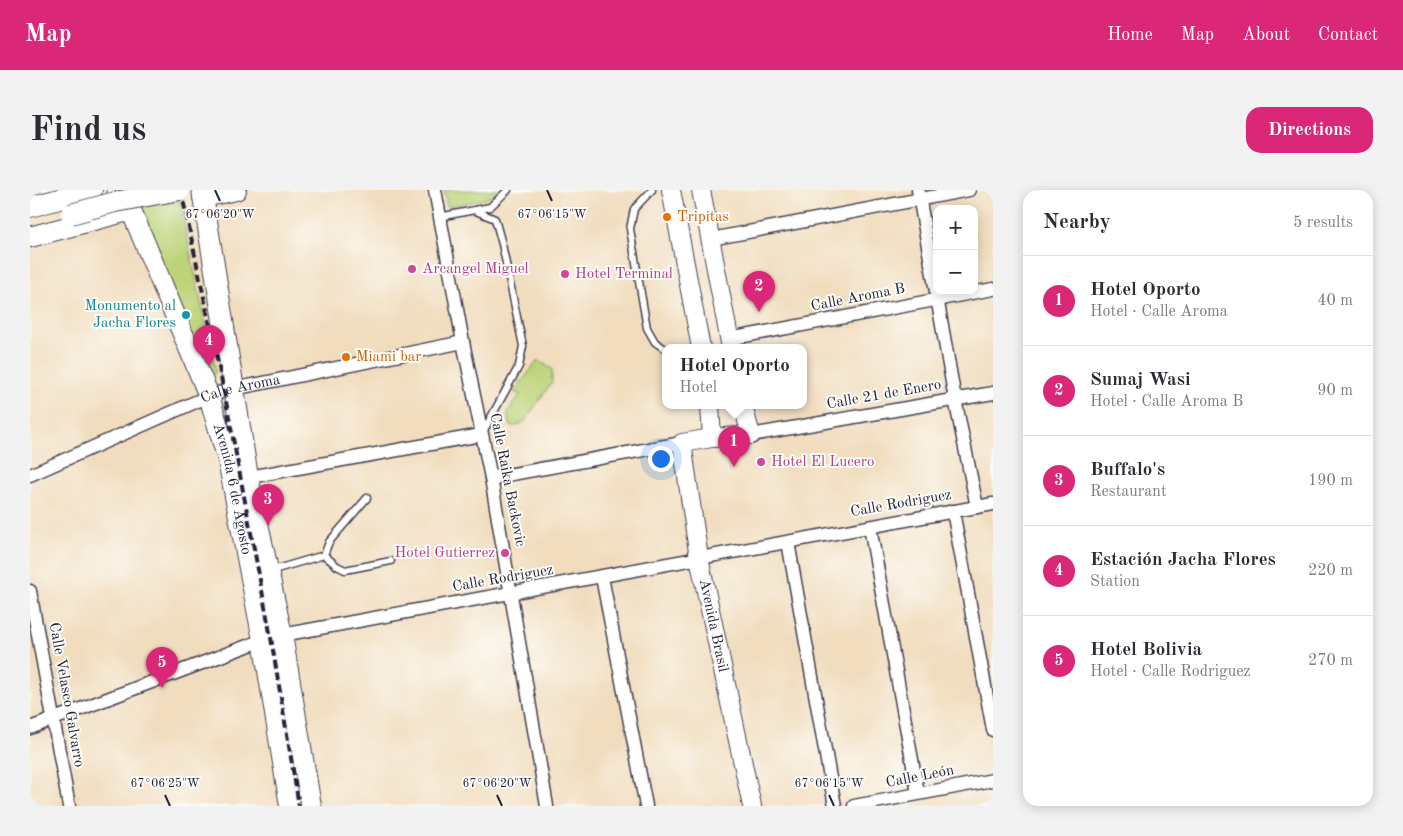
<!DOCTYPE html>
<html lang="en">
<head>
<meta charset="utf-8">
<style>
  body { margin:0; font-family:"Old Standard TT",serif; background:#f2f2f3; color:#2b2b33 }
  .controls { position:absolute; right:15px; top:15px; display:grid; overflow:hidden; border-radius:10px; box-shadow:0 2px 12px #0003 }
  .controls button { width:45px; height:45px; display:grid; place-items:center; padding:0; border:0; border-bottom:1px solid #e1e1e2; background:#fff; color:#2b2b33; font:25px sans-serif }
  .you { position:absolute; left:630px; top:268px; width:18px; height:18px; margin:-12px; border:4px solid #fff; border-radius:50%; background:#1a73e8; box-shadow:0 0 0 8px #1a73e833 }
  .badge { display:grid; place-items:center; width:32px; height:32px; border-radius:50%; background:#db2777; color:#fff; font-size:16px; font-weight:700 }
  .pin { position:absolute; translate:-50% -41px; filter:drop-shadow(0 1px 2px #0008) }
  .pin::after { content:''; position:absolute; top:26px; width:18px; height:15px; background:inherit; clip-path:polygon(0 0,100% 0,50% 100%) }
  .popup { position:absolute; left:632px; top:154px; width:145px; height:65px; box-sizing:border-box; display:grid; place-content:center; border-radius:10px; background:#fff; filter:drop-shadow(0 1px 4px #0005); font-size:16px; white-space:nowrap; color:#7c7c81 }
  .popup b { font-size:19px; color:#2b2b33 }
  .popup::after { content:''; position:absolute; left:50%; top:100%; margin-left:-10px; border:10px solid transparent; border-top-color:#fff }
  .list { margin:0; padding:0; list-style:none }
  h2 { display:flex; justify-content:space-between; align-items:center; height:65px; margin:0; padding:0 20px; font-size:21px }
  h2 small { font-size:16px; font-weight:400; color:#7c7c81 }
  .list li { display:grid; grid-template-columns:32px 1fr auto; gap:15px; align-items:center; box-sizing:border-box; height:90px; padding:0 20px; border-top:1px solid #e1e1e2 }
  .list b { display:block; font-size:19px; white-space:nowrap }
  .list p { margin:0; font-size:16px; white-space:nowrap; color:#7c7c81 }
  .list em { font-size:16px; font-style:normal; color:#7c7c81 }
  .map { position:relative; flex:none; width:963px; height:616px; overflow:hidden; border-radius:15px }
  header { display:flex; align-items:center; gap:30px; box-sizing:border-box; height:70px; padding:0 25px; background:#db2777; color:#fff }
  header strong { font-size:24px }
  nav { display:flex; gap:28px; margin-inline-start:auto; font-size:18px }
  .intro { display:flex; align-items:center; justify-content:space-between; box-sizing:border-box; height:120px; padding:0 30px }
  h1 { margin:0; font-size:35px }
  .button { padding:12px 22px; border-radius:15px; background:#db2777; color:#fff; font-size:18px; font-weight:700 }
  main { display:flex; gap:30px; padding:0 30px }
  aside { flex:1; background:#fff; border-radius:15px; box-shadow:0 2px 12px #0003 }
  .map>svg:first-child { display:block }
  .green { fill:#bcd378; stroke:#6f7a5a }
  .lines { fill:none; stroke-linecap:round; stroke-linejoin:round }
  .lane-casing { stroke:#413e4f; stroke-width:9 }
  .street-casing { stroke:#413e4f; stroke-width:15 }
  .secondary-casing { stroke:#413e4f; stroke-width:20 }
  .primary-casing { stroke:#413e4f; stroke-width:22 }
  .lane { stroke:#fff; stroke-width:6 }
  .street { stroke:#fff; stroke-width:12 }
  .secondary { stroke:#fff; stroke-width:18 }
  .primary { stroke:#fff; stroke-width:20 }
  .rail { stroke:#22223b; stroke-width:4; stroke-dasharray:8 4; stroke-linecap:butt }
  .primary-bridge-casing { stroke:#413e4f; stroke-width:22; stroke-linecap:butt }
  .primary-bridge { stroke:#fff; stroke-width:20 }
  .ticks { fill:none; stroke:#22223b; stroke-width:2 }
  .food-dot { fill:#e8710a; stroke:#fdfcf7; stroke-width:2 }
  .hotel-dot { fill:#d1479c; stroke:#fdfcf7; stroke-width:2 }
  .culture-dot { fill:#0f9aa8; stroke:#fdfcf7; stroke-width:2 }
  .labels { text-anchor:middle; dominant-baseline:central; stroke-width:4; stroke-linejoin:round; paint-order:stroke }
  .food-label { font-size:15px; fill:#c56008; stroke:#fdfcf7; text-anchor:start }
  .hotel-label { font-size:15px; fill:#b23c85; stroke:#fdfcf7; text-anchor:start }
  .street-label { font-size:15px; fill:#22223b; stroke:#fdfcf7 }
  .culture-label { font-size:15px; fill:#0d838f; stroke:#fdfcf7; text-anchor:end }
  .ticks-label { font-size:12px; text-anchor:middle; fill:#22223b; stroke:#fdfcf7; stroke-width:4; stroke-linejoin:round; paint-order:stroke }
</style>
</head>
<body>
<header>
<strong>Map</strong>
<nav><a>Home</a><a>Map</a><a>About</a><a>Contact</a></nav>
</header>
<div class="intro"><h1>Find us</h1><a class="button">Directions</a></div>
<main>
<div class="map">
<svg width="963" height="616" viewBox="0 0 963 616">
  <rect width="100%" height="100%" fill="#fdfcf7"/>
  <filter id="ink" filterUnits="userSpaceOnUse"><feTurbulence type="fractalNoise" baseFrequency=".02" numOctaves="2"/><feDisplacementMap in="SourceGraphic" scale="10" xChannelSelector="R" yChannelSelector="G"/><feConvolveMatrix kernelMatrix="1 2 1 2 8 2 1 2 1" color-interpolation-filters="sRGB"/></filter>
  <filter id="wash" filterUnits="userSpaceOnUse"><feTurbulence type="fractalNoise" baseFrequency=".0096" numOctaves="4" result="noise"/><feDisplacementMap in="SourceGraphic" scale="20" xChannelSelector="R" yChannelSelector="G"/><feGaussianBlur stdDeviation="1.12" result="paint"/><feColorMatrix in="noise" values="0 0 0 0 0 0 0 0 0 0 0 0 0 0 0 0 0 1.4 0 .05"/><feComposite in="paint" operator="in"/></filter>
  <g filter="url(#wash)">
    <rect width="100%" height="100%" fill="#f1ddbe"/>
    <path class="green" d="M 147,0 L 186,182 L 178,188 L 107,17 Z
      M 414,0 L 480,0 L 455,9 L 417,17 Z
      M 508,170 L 522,179 L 522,192 L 494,232 L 486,236 L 481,236 C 473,223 482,216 490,205 L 484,202 Z"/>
  </g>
  <g filter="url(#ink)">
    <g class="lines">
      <defs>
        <path id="lane" d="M 622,0 L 604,19 L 600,39 L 617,138 L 625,152 L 635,159
          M 446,21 L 465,29 L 472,54 L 493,156 L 489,176 L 453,242
          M 409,27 L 460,17 L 478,0
          M 294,365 L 307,376 L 315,380 L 361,371
          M 240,381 L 294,365 L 299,352 L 337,308"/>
        <g id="street">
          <path d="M 405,0 L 433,152 L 461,288 L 517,616"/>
          <path d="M 888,0 L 925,209 L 947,317"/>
          <path d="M 681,49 L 939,0"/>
          <path d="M 699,149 L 963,99"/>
          <path d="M 721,245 L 963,203"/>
          <path id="s1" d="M 0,285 L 179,206 L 194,201 L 433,152"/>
          <path d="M 218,287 L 451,245"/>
          <path d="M 461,288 L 652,253"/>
          <path d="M 923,321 L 963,540"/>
          <path d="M 840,337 L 888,603"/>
          <path d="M 758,352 L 805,616"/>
          <path d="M 572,387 L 616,616"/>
          <path d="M 0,401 L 39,616"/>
          <path d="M 0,538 L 233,450 L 252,445 L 963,314"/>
          <path d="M 824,616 L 963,590"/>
        </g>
        <g id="secondary">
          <path d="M 641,0 L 671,158"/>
          <path d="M 671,0 L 701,158"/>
          <path d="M 680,216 L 682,248"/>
          <path id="s2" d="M 713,216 L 721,245 L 682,248 L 652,253 L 669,368 L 722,616"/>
        </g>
        <g id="primary">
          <path id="s3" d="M 87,0 L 101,20 L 179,206 L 198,270 L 233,450 L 260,616"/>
          <path d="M 172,0 L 218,287 L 252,445 L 281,616"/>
          <path d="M 173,7 L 206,0"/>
          <path d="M 0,17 L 62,0"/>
          <path d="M 0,47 L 101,20"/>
        </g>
      </defs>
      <use href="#lane" class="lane-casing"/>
      <use href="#street" class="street-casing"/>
      <use href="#secondary" class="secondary-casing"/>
      <use href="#primary" class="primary-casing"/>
      <use href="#lane" class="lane"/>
      <use href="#street" class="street"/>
      <use href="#secondary" class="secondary"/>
      <use href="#primary" class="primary"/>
      <path class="rail" d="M 151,0 L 194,201 L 241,448 L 269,616"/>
      <defs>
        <path id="primary-bridge" d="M 41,24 L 85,12 L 150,0"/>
      </defs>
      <use href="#primary-bridge" class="primary-bridge-casing"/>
      <use href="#primary-bridge" class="primary-bridge"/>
    </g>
  </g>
  <path class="ticks" d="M 185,0 L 190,11M 517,0 L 522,11M 135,605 L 140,616M 467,605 L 472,616M 799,605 L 804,616"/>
  <g class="food-dot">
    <circle cx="637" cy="27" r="5"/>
    <circle cx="316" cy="167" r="5"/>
  </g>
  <g class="hotel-dot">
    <circle cx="382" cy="79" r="5"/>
    <circle cx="535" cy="84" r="5"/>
    <circle cx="731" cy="272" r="5"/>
    <circle cx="475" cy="363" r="5"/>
  </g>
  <circle class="culture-dot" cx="156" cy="125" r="5"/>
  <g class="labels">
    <g class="food-label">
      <text x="647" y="27">Tripitas</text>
      <text x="326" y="167">Miami bar</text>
    </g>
    <g class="hotel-label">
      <text x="392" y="79">Arcangel Miguel</text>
      <text x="545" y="84">Hotel Terminal</text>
      <text x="741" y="272">Hotel El Lucero</text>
      <text x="465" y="363" text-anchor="end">Hotel Gutierrez</text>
    </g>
    <g class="street-label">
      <text transform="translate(828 108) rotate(-11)">Calle Aroma B</text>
      <text stroke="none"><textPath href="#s1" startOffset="228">Calle Aroma</textPath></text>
      <text transform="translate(854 205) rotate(-10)">Calle 21 de Enero</text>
      <text transform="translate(477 290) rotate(79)">Calle Raika Backovic</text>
      <text stroke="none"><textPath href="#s3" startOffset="322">Avenida 6 de Agosto</textPath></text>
      <text transform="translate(871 314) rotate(-10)">Calle Rodriguez</text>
      <text transform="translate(473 389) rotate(-10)">Calle Rodriguez</text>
      <text stroke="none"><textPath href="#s2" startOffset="285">Avenida Brasil</textPath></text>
      <text transform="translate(36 505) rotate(80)">Calle Velasco Galvarro</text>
      <text transform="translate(890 587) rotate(-11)">Calle León</text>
    </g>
    <g class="culture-label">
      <text x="146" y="116">Monumento al<tspan x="146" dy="17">Jacha Flores</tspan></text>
    </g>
  </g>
  <g class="ticks-label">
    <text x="190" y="28">67°06'20"W</text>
    <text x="522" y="28">67°06'15"W</text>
    <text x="135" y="597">67°06'25"W</text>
    <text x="467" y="597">67°06'20"W</text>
    <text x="799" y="597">67°06'15"W</text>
  </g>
</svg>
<div class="controls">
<button>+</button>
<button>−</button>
</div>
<div class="you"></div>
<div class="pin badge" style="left:704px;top:277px">1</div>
<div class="popup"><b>Hotel Oporto</b>Hotel</div>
<div class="pin badge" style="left:729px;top:122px">2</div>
<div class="pin badge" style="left:238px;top:335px">3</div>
<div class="pin badge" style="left:179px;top:176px">4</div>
<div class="pin badge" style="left:132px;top:498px">5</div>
</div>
<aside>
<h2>Nearby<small>5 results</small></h2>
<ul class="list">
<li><span class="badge">1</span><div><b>Hotel Oporto</b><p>Hotel · Calle Aroma</p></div><em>40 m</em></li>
<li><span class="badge">2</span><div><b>Sumaj Wasi</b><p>Hotel · Calle Aroma B</p></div><em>90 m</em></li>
<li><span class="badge">3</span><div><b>Buffalo's</b><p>Restaurant</p></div><em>190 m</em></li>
<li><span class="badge">4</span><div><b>Estación Jacha Flores</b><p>Station</p></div><em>220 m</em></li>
<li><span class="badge">5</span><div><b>Hotel Bolivia</b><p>Hotel · Calle Rodriguez</p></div><em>270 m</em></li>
</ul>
</aside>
</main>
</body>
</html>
